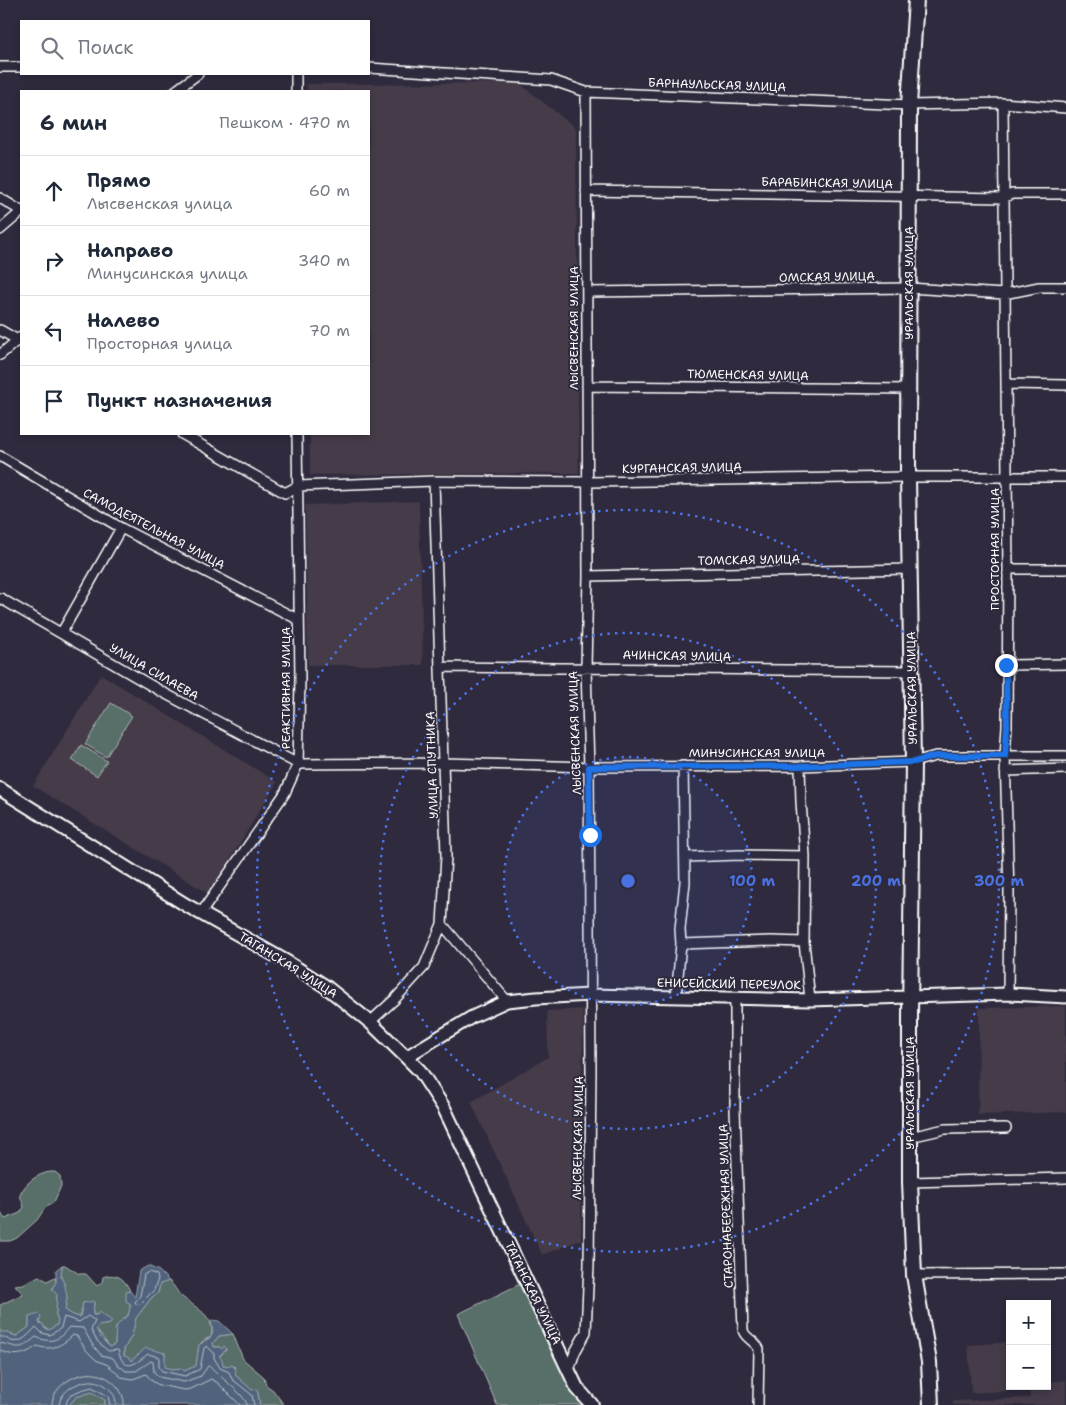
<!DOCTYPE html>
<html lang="ru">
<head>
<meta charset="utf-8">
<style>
  body { margin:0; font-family:"Shantell Sans",sans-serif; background:#f2f2f3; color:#1f2937 }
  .controls { position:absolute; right:15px; bottom:15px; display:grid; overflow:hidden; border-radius:0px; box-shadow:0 2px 8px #0003 }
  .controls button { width:45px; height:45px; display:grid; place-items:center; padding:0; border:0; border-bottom:1px solid #e0e1e3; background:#fff; color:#1f2937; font:25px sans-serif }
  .stop { position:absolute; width:15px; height:15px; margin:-11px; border:4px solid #1a73e8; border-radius:50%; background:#fff }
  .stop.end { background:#1a73e8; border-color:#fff; box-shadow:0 1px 5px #0008 }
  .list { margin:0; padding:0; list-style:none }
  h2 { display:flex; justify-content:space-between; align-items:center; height:65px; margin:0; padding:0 20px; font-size:21px }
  h2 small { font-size:16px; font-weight:400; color:#747a83 }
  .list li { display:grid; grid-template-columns:32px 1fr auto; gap:15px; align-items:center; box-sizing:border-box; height:70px; padding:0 20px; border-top:1px solid #e0e1e3 }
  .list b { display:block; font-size:19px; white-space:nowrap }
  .list p { margin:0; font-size:16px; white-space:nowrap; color:#747a83 }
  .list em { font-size:16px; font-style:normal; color:#747a83 }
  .icon { flex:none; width:28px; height:28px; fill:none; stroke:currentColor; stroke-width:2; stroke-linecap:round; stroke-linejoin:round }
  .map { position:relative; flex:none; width:1066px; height:1405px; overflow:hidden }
  .search { position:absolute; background:#fff; box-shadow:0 2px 8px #0003; left:20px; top:20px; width:350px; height:55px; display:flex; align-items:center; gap:12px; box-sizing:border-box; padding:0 18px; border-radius:0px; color:#747a83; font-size:19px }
  .panel { position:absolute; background:#fff; box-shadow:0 2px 8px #0003; left:20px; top:90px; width:350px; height:345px; border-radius:0px }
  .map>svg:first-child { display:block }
  .built { fill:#443a48 }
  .green { fill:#596e68; stroke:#acb6b4 }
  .water { fill:#51647c; stroke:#97a2b0 }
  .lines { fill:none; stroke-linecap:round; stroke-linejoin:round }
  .shore { stroke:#b9c1cb; stroke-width:1 }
  .minor-casing { stroke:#fff; stroke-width:12 }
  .tertiary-casing { stroke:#fff; stroke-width:15 }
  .secondary-casing { stroke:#fff; stroke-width:16 }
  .primary-casing { stroke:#fff; stroke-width:18 }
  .minor { stroke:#2f2a3d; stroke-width:9 }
  .tertiary { stroke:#2f2a3d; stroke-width:11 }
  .secondary { stroke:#2f2a3d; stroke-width:12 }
  .primary { stroke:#2f2a3d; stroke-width:14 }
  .route { stroke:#1a73e8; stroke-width:6 }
  .ring { fill:none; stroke:#4a71e0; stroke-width:2.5; stroke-dasharray:2.5 5 }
  .labels { text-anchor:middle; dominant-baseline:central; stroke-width:4; stroke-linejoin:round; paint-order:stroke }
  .street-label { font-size:12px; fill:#fff; stroke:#2f2a3d }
  .centre { fill:#4a71e0; stroke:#2f2a3d; stroke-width:2.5 }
  .ring-label { font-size:15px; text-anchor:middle; font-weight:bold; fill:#4a71e0; stroke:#2f2a3d; stroke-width:4; stroke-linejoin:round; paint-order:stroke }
</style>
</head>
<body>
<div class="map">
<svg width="1066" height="1405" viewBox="0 0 1066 1405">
  <rect width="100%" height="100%" fill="#2f2a3d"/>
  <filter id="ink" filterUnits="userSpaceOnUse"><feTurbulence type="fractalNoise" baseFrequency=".02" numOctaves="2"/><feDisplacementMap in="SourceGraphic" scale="10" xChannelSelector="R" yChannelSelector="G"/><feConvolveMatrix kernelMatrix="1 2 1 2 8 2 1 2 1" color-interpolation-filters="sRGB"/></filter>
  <g filter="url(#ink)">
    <path class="built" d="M 519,83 L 576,128 L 579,473 L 310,475 L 310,434 L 369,434 L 369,91 L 307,91 L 307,84 Z
      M 419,501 L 423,665 L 308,665 L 305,505 Z
      M 101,674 L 277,782 L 209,894 L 33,786 Z
      M 1066,1006 L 1066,1112 L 978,1115 L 979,1008 Z
      M 583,1009 L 581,1240 L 542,1255 L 471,1102 L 548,1057 L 547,1011 Z
      M 1010,1342 L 1010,1386 L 1025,1386 L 1025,1390 L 971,1393 L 968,1345 Z
      M 1066,1380 L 1066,1405 L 953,1405 L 953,1401 L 1030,1398 L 1029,1386 L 1047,1386 L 1047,1382 Z"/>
    <path class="green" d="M 111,703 L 132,716 L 106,757 L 85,744 Z
      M 81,745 L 107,761 L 97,776 L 72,760 Z
      M 50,1172 L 55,1172 L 60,1176 L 61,1186 L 54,1202 L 45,1208 L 37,1220 L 17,1238 L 10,1241 L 0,1241 L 0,1207 L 1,1213 L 5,1219 L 20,1213 L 24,1207 L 20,1195 C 25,1183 37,1174 50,1172 Z
      M 62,1265 L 65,1265 L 79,1274 L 86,1274 L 97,1286 L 102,1282 L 103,1277 C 117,1272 125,1279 130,1291 L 126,1292 C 134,1311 130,1314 116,1327 L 115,1344 L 110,1347 L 96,1329 L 99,1326 L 110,1324 L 102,1314 L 93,1315 L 94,1302 L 83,1303 L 80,1317 L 73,1315 L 65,1310 L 67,1297 L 61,1277 Z
      M 39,1276 L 47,1281 L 55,1277 L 56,1282 L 53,1290 L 57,1294 L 56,1315 L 58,1321 L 57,1325 L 49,1330 L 38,1323 L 39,1315 L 29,1317 L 29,1327 L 17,1336 L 0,1332 L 0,1305 L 23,1294 L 15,1285 L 23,1284 Z
      M 169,1281 C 175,1286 176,1291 181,1296 C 195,1308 216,1315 211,1337 L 204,1340 L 199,1345 L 196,1366 L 184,1371 L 181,1368 L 173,1369 L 164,1367 L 165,1353 L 138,1356 L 131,1361 L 124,1356 L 124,1349 L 132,1335 L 136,1318 L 152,1297 L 158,1293 L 160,1284 Z
      M 520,1284 L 581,1405 L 497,1405 L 458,1314 Z
      M 233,1334 L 243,1359 L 264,1377 L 266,1385 L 273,1390 L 284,1405 L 260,1405 L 258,1393 L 252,1390 L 235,1375 L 235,1367 L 231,1364 L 229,1366 L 223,1365 L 219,1357 L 227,1349 L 222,1349 L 220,1347 L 214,1347 L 213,1343 L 219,1336 Z
      M 92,1392 L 105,1400 L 105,1405 L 69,1405 L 76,1397 Z"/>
    <path class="water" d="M 62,1265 L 61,1277 L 65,1285 L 67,1297 L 65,1310 L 73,1315 L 80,1317 L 83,1303 L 94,1301 L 93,1315 L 97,1315 L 99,1312 L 112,1321 L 110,1324 L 99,1326 L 96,1329 L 101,1338 L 110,1347 L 115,1344 C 116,1327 114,1325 128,1316 L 131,1304 L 126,1301 L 126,1292 L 130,1291 L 135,1297 L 139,1271 L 148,1266 L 159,1271 L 169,1281 L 160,1284 L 158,1293 L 152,1297 L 136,1318 L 132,1335 L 124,1349 L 124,1356 L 129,1358 L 131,1361 L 146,1348 L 165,1353 L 165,1367 L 173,1369 L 181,1368 L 184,1371 L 196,1366 L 199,1345 L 211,1337 L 213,1332 L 211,1320 L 219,1321 L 233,1334 L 219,1336 L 213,1343 L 214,1347 L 220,1347 L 222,1349 L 224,1346 L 227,1349 L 219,1356 L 222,1359 L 223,1365 L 229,1366 L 232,1364 L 236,1370 L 235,1375 L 252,1390 L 257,1389 L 260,1405 L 105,1405 L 105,1400 L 92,1392 L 76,1397 L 69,1405 L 0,1405 L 0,1332 L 8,1332 L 12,1336 L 17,1336 L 29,1327 L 29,1317 L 39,1314 L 41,1316 L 39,1323 L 43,1324 L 44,1328 L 49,1330 L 57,1325 L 58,1321 L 56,1315 L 57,1295 L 52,1289 L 56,1282 L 56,1270 Z"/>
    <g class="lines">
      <path class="shore" d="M 149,1272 L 157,1275 L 158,1279 L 154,1290 L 140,1304 L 137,1305 L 135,1302 L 140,1296 L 144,1275 Z
        M 0,1337 C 6,1336 6,1339 11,1341 C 22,1344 30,1333 36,1327 L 42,1333 L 50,1335 L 61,1328 L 64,1317 L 79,1322 L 88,1316 L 95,1321 L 91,1330 L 97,1341 L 108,1351 L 118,1350 C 124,1373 134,1365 148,1354 L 159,1357 L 159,1367 L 162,1371 L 185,1376 L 200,1369 L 204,1348 L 207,1346 L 214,1353 L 214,1358 L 220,1368 L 229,1372 L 232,1379 L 252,1395 L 254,1405
        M 0,1343 C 21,1347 17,1352 36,1337 C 52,1344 59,1340 69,1327 L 83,1328 L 92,1344 L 101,1355 L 113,1358 L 117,1364 L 126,1371 L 136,1371 L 151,1361 L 153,1362 L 154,1372 L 159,1377 L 184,1382 L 201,1376 L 208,1366 L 210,1366 C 217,1375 246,1395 247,1405
        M 0,1350 C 14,1358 25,1355 37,1346 C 51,1351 62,1346 73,1335 L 77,1336 L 86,1350 L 96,1360 L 108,1365 L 121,1377 L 133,1379 L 146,1374 L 152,1381 L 159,1385 L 184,1390 L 191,1389 L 211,1379 L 218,1383 L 240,1405
        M 52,1405 C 52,1386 77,1371 95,1374 C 110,1376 125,1390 124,1405
        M 59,1405 C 60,1391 79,1380 93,1381 C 105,1382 117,1393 116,1405
        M 66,1405 C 67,1392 82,1390 92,1387 L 108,1396 L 110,1405"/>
      <defs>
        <path id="minor" d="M 0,67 L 21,67
          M 369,68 L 551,80 L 586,92 L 909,105 L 1003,103 L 1066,108
          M 175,91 L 198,74
          M 296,91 L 296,74
          M 1003,103 L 1008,569 L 1007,726 L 1005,756 L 1009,892 L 1008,994
          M 586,191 L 1003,198 L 1012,194 L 1066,194
          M 0,198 L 21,211
          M 0,230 L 21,212
          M 587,292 L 909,288 L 1004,294 L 1039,287 L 1066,287
          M 0,330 L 21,342
          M 0,355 L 21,337
          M 1007,384 L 1066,385
          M 587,386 L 909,389
          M 182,434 L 285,493 L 298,486 L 434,481 L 588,482 L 908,477 L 1066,477
          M 0,456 L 121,528 L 299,620
          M 1008,569 L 1066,569
          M 588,576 L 911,569
          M 0,598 L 164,693 L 298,764 L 445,763 L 589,767 L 800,766 L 913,762 L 936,756 L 1066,756
          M 62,632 L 121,528
          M 1007,665 L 1066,664
          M 441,667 L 912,671
          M 800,766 L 801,802 L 805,856 L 804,942 L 810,1000
          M 1005,771 L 1066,769
          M 686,857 L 739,855 L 805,856
          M 201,913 L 285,793 L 298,764 L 300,680 L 297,434
          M 442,924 L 507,1001
          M 681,944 L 771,941 L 804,942
          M 676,997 L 681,944 L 680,929 L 685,882 L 683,766
          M 735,998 L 735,1109 L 743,1330 C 745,1339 755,1340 759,1349 L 758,1405
          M 370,1022 L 395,999 L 424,967 L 442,924 L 446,856 L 434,481
          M 910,1137 L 945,1129 L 1006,1128
          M 910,1182 L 1066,1178
          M 914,1275 L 1066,1274
          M 569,1370 L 575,1352 L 586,1332 L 589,1265 L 591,1071 L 589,767 L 586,668 L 588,576 L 586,92"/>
        <path id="tertiary" d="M 406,1057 L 472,1017 L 507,1001 L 536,998 L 590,995 L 810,1000 L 1008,994 L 1066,997"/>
        <path id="secondary" d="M 0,789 L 186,905 L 287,962 L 325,986 L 370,1022 L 406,1057 L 420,1071 L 444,1108 L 577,1388 L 592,1405"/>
        <path id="primary" d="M 916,0 L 909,105 L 908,477 L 913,762 L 910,1016 L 910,1182 L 914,1275 L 929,1362 L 931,1405"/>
      </defs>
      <use href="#minor" class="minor-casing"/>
      <use href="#tertiary" class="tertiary-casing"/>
      <use href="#secondary" class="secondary-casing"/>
      <use href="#primary" class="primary-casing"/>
      <use href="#minor" class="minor"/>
      <use href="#tertiary" class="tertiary"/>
      <use href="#secondary" class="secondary"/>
      <use href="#primary" class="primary"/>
    </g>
  </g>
  <g class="lines" filter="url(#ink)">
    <path class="route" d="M 590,835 L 589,767 L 800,766 L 914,762 L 936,756 L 1005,756 L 1007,726 L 1006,665"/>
  </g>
  <circle cx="628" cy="881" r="124" fill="#4a71e0" fill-opacity=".12"/>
  <g class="ring">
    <circle cx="628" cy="881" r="124"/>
    <circle cx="628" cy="881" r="248"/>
    <circle cx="628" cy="881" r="371"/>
  </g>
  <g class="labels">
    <g class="street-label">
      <text transform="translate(717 85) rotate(2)">БАРНАУЛЬСКАЯ УЛИЦА</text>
      <text transform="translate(827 183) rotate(1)">БАРАБИНСКАЯ УЛИЦА</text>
      <text transform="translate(827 277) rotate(-1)">ОМСКАЯ УЛИЦА</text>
      <text transform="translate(909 283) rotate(-90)">УРАЛЬСКАЯ УЛИЦА</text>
      <text transform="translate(574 328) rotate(-90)">ЛЫСВЕНСКАЯ УЛИЦА</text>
      <text transform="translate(748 375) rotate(1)">ТЮМЕНСКАЯ УЛИЦА</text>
      <text transform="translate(682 468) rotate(-1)">КУРГАНСКАЯ УЛИЦА</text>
      <text transform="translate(154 529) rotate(28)">САМОДЕЯТЕЛЬНАЯ УЛИЦА</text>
      <text transform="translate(995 549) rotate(-90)">ПРОСТОРНАЯ УЛИЦА</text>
      <text transform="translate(749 560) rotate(-1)">ТОМСКАЯ УЛИЦА</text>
      <text transform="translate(677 656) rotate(1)">АЧИНСКАЯ УЛИЦА</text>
      <text transform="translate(154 672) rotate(30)">УЛИЦА СИЛАЕВА</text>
      <text transform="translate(286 688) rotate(-90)">РЕАКТИВНАЯ УЛИЦА</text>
      <text transform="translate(912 688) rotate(-91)">УРАЛЬСКАЯ УЛИЦА</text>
      <text transform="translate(575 733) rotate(-92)">ЛЫСВЕНСКАЯ УЛИЦА</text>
      <text x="757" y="753">МИНУСИНСКАЯ УЛИЦА</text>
      <text transform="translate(432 765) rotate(-92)">УЛИЦА СПУТНИКА</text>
      <text transform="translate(288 965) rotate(32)">ТАГАНСКАЯ УЛИЦА</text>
      <text transform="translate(729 984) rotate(1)">ЕНИСЕЙСКИЙ ПЕРЕУЛОК</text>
      <text transform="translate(910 1093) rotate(-90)">УРАЛЬСКАЯ УЛИЦА</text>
      <text transform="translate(578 1138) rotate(-89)">ЛЫСВЕНСКАЯ УЛИЦА</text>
      <text transform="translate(726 1206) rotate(-92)">СТАРОНАБЕРЕЖНАЯ УЛИЦА</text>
      <text transform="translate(533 1293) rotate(64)">ТАГАНСКАЯ УЛИЦА</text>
    </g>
  </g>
  <circle cx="628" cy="881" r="8" class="centre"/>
  <g class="ring-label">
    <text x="752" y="886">100 m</text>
    <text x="876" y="886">200 m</text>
    <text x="999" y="886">300 m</text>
  </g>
</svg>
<div class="controls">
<button>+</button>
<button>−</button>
</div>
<div class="stop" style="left:590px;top:835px"></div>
<div class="stop end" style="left:1006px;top:665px"></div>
<div class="search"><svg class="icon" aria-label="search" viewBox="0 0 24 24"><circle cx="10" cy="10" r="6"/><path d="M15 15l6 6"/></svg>Поиск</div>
<section class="panel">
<h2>6 мин<small>Пешком · 470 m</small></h2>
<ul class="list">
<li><svg class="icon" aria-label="ahead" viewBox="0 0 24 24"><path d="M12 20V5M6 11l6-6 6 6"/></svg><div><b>Прямо</b><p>Лысвенская улица</p></div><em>60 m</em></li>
<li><svg class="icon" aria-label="right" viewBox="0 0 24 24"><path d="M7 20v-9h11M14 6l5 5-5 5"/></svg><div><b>Направо</b><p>Минусинская улица</p></div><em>340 m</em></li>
<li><svg class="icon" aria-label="left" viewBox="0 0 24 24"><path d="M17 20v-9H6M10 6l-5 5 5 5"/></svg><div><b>Налево</b><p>Просторная улица</p></div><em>70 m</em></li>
<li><svg class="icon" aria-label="arrive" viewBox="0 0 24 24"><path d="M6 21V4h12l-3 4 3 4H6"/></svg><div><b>Пункт назначения</b></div></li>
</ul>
</section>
</div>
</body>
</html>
